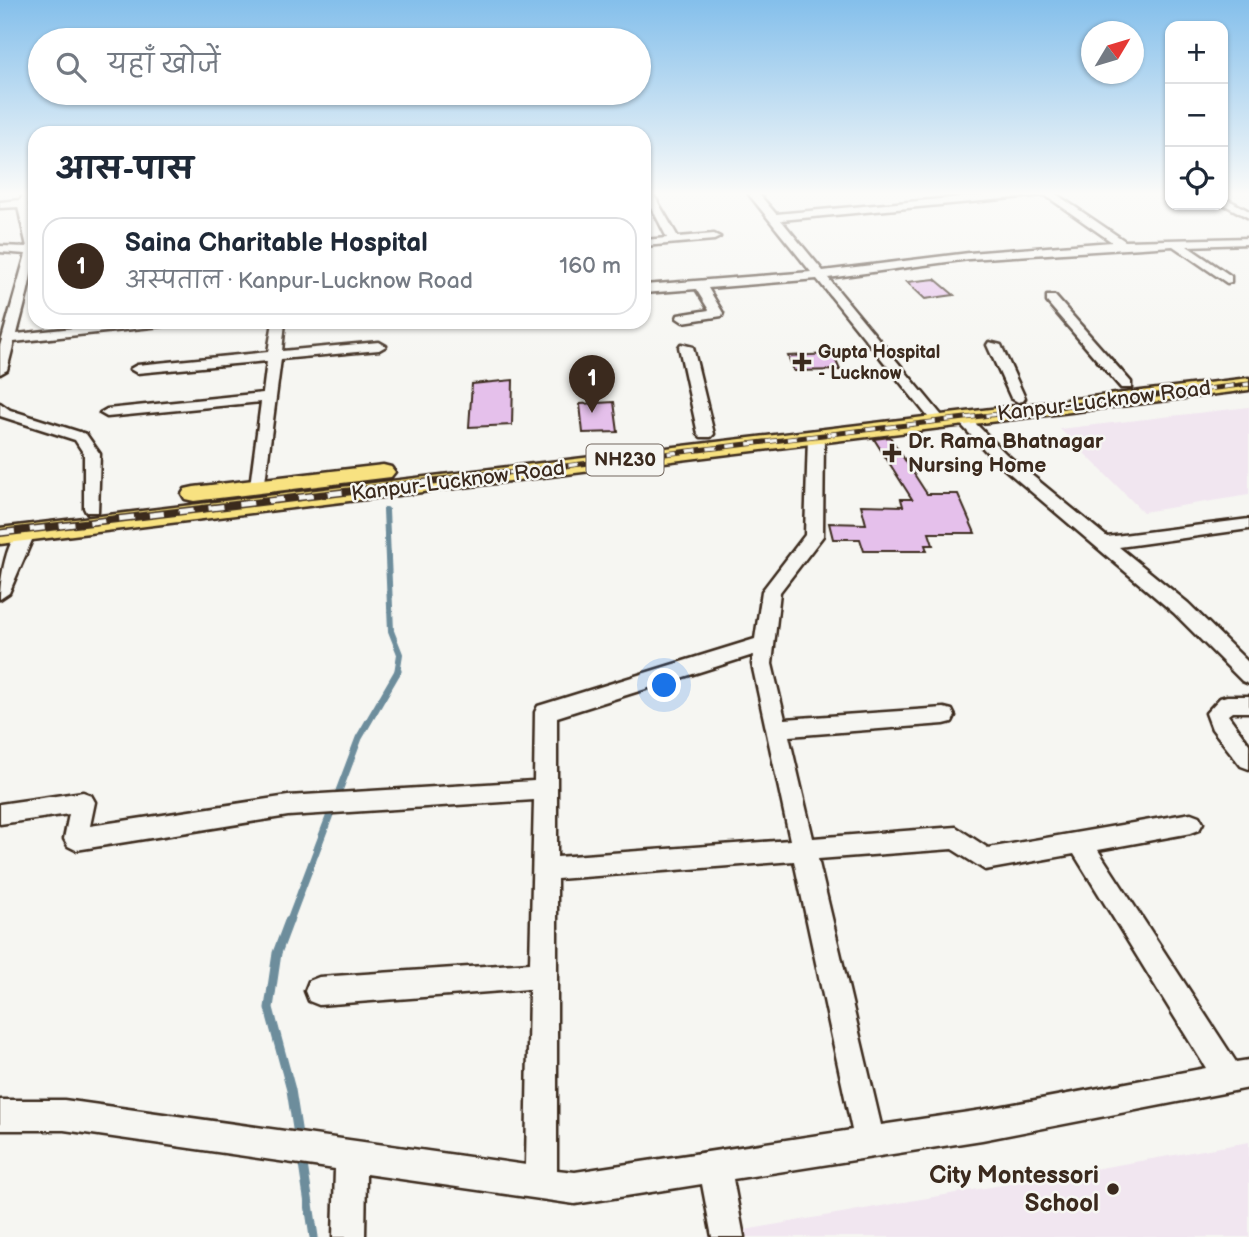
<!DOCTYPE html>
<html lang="hi">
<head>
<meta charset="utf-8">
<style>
  body { margin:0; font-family:"Balsamiq Sans","Playpen Sans Deva",sans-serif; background:#f2f2f3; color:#1f2937 }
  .controls { position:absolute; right:21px; top:21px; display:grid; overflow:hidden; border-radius:14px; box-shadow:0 2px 5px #0004 }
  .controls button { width:63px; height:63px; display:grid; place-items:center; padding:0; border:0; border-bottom:2px solid #e0e1e3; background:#fff; color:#1f2937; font:35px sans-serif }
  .compass { position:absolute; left:1081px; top:21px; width:63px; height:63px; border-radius:50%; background:#fff; box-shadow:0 2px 5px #0004; rotate:52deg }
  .you { position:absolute; left:665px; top:686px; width:24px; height:24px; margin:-18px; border:5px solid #fff; border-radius:50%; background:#1a73e8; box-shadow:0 0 0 10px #1a73e833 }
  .badge { display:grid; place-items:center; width:46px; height:46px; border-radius:50%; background:#3b2a1e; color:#fff; font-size:23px; font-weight:700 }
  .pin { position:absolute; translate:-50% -58px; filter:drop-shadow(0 2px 4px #0008) }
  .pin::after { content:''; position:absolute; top:37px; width:24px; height:21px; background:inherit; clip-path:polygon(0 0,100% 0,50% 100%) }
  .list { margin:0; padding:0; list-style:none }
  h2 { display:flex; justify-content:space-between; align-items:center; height:91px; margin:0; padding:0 28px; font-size:30px }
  h2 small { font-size:23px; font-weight:400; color:#747a83 }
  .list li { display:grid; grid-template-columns:46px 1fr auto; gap:21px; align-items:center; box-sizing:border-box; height:98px; margin:0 14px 14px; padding:0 14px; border:2px solid #e0e1e3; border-radius:21px }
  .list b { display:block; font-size:26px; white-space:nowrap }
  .list p { margin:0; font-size:23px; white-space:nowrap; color:#747a83 }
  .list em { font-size:23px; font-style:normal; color:#747a83 }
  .icon { flex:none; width:38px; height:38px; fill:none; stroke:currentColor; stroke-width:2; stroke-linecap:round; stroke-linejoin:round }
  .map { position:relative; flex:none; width:1249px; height:1237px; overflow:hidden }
  .search { position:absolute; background:#fff; box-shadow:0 2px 5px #0004; left:28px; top:28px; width:623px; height:77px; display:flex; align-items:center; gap:18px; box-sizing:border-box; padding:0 24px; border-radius:38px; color:#747a83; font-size:26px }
  .panel { position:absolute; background:#fff; box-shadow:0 2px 5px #0004; left:28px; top:126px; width:623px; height:203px; border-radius:21px }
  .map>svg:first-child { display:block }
  .built { fill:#f1e6f0 }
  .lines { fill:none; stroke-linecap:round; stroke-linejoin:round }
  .stream-far2 { stroke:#6d8d9c; stroke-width:6 }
  .stream-far1 { stroke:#6d8d9c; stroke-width:7 }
  .stream { stroke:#6d8d9c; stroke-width:9 }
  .building { fill:#e5c0eb; stroke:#3b2a1e; stroke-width:2 }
  .minor-casing { stroke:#3b2a1e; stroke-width:5 }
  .highway-casing { stroke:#3b2a1e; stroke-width:5 }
  .minor { fill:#f6f6f2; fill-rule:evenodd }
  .highway { fill:#f8e281; fill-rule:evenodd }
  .rail-far1-casing { stroke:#3b2a1e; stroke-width:5 }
  .rail-casing { stroke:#3b2a1e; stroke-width:8 }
  .rail-far1 { stroke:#f6f6f2; stroke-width:3.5; stroke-dasharray:10; stroke-linecap:butt }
  .rail { stroke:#f6f6f2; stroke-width:5; stroke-dasharray:15; stroke-linecap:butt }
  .poi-dot { fill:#3b2a1e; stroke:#f6f6f2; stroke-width:2.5 }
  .labels { text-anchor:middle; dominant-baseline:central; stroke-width:5; stroke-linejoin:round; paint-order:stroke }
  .far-poi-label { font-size:18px; font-weight:bold; fill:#3b2a1e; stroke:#f6f6f2; text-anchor:start }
  .shield { fill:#f6f6f2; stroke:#73675e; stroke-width:2 }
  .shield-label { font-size:19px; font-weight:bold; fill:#3b2a1e }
  .street-label { font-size:21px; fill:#3b2a1e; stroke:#f6f6f2 }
  .poi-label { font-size:21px; font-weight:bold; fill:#3b2a1e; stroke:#f6f6f2; text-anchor:start }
  .near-poi-label { font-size:24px; font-weight:bold; fill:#3b2a1e; stroke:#f6f6f2; text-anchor:end }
</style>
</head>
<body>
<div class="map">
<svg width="1249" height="1237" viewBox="0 0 1249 1237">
  <rect width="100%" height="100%" fill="#f6f6f2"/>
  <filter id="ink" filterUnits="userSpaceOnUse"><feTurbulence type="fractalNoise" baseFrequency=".0143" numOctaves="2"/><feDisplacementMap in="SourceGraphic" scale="14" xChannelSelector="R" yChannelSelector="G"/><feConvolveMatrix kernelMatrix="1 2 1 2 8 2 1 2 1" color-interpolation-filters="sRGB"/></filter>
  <g filter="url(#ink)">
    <path class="built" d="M 1249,407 L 1249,495 L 1143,512 L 1060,429 Z
      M 1249,1142 L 1249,1237 L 704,1237 Z"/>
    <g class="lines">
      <path class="stream-far2" d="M 386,510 L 391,631 L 400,654 L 397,673"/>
      <path class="stream-far1" d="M 289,923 L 359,738 L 398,671"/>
      <path class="stream" d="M 289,921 L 277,953 L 269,1008 L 291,1090 L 299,1141
        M 302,1158 L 314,1237"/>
    </g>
    <path class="building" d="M 935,279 L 954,295 L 925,299 L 907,282 Z
      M 833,354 L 840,370 L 794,371 L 788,356 Z
      M 513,380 L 512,425 L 469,427 L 472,384 Z
      M 614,402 L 618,432 L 583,433 L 580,404 Z
      M 890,437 L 927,494 L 958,494 L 975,533 L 929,533 L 933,545 L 925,545 L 927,551 L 864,551 L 860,539 L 833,539 L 829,523 L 866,524 L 861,505 L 903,506 L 901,499 L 912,499 L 874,439 Z"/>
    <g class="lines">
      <defs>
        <path id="minor" d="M 35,192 L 35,198 L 28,203 C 40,257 30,282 17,334 L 129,322 L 171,322 L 170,325 L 14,342 L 7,370 L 0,374 L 0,346 L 26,254 L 0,252 L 0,246 L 27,247 L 18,207 L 0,208 L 0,202 L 20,200 L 24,194 Z
          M 644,192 L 652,192 L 678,237 L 714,234 L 720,237 L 714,240 L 644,246 L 644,240 L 667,238 Z
          M 747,192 L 757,192 L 776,214 L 1017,192 L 1053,192 L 1125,241 L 1249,238 L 1249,244 L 1187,246 L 1231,276 L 1231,282 L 1227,283 L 1173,246 L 969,259 L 828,278 L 943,417 L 943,423 L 933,423 L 817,279 L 708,288 L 723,313 L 722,316 L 683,322 L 677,318 L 678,315 L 709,310 L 696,289 L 644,293 L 644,285 L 811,272 ZM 1045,195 L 1112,242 L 969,253 L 823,271 L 781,220 Z
          M 1223,197 L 1249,211 L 1249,218 L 1223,204 Z
          M 1047,296 L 1055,296 L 1131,382 L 1131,388 L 1121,388 L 1047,302 Z
          M 273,322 L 285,322 L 282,351 L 379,342 L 386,346 L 379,350 L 281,359 L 264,490 L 258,491 L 250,486 L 261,402 L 107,417 L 100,413 L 107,409 L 263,393 L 267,361 L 137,373 L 130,369 L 137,365 L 268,352 Z
          M 989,342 L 1001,345 L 1025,398 L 1023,401 L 1018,402 L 1011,398 L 987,345 Z
          M 681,344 L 693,347 L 714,434 L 711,437 L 701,437 L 698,434 L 679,347 Z
          M 0,403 L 10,410 L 86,434 L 100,454 L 98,512 L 86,512 L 84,508 L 84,454 L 75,440 L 0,416 Z
          M 962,414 L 967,415 L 1006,454 L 1107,537 L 1249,519 L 1249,529 L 1119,547 L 1188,603 L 1249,663 L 1249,684 L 1242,681 L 1174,613 L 994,460 L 955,418 Z
          M 816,431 L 824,436 L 823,536 L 780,592 L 772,664 L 785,719 L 944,708 L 952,710 L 955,716 L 952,722 L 944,724 L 789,736 L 813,838 L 956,827 L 988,848 L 1191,813 L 1199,816 L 1203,823 L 1199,830 L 1191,833 L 1098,850 L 1236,1062 L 1249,1060 L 1249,1088 L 982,1140 L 733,1179 L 744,1237 L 712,1237 L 702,1184 L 575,1204 L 366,1174 L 365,1237 L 333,1237 L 335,1169 L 64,1130 L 0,1130 L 0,1100 L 64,1100 L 526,1165 L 529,989 L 319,1005 L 309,1001 L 305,991 L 309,981 L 319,977 L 530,963 L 534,800 L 288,816 L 76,850 L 68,846 L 64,839 L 69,814 L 0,824 L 0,804 L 83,792 L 91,795 L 95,802 L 90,826 L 288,796 L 534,781 L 535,712 L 538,706 L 755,639 L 762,591 L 805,535 L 808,436 ZM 753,655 L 752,664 L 790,840 L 557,857 L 557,717 ZM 952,849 L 985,870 L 1074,854 L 1206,1068 L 982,1110 L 881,1125 L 818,859 ZM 794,861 L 852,1130 L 575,1172 L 557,1170 L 557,879 Z
          M 26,527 L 35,533 L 9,593 L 0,599 C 0,582 6,533 26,527 Z
          M 1227,696 L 1249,696 L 1249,712 L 1232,712 L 1228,715 L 1249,744 L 1249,769 L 1241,766 L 1212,729 L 1206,713 L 1220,698 Z"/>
        <path id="highway" d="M 1249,378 L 1249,390 L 0,544 L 0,528 Z
          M 383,465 L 391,467 L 395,472 L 391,477 L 194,501 L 185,499 L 182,494 L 185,489 L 194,487 Z"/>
      </defs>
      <use href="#minor" class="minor-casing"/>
      <use href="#highway" class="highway-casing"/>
      <use href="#minor" class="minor"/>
      <use href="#highway" class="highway"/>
      <defs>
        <path id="rail-far1" d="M 489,475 L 1249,384"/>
        <path id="rail" d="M 0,533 L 504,473"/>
      </defs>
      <use href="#rail-far1" class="rail-far1-casing"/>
      <use href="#rail" class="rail-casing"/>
      <use href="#rail-far1" class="rail-far1"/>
      <use href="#rail" class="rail"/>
    </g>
  </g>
  <linearGradient id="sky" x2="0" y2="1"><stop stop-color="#84bfeb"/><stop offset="0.53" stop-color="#fbfbf9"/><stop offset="1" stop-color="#fbfbf9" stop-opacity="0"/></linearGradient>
  <rect width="1249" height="365" fill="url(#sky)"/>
  <g class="poi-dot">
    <path d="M798.5 351.5h7v7h7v7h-7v7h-7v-7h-7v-7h7z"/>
    <path d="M888.5 442.5h7v7h7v7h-7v7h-7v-7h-7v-7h7z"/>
    <circle cx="1113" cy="1189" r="7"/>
  </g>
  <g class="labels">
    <g class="far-poi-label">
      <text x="818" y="352">Gupta Hospital<tspan x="818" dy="21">- Lucknow</tspan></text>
    </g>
    <rect class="shield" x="586.5" y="444.5" width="77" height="31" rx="5"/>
    <g class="shield-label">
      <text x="625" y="460">NH230</text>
    </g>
    <g class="street-label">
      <text transform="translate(1104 401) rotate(-7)">Kanpur-Lucknow Road</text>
      <text transform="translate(458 481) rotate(-7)">Kanpur-Lucknow Road</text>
    </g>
    <g class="poi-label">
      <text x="908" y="441">Dr. Rama Bhatnagar<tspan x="908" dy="24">Nursing Home</tspan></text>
    </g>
    <g class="near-poi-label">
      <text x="1099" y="1175">City Montessori<tspan x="1099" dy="28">School</tspan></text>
    </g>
  </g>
</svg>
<div class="controls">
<button>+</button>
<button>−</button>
<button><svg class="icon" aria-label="locate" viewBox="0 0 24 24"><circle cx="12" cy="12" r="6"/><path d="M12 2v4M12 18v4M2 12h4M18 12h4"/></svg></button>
</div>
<svg class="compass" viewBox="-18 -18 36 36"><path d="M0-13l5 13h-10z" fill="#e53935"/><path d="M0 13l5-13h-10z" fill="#747a83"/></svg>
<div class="you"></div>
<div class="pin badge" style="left:592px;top:413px">1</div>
<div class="search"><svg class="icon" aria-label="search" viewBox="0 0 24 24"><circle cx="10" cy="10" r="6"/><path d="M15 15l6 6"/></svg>यहाँ खोजें</div>
<section class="panel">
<h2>आस-पास<small></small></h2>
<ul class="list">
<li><span class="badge">1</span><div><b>Saina Charitable Hospital</b><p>अस्पताल · Kanpur-Lucknow Road</p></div><em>160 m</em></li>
</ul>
</section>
</div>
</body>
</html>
